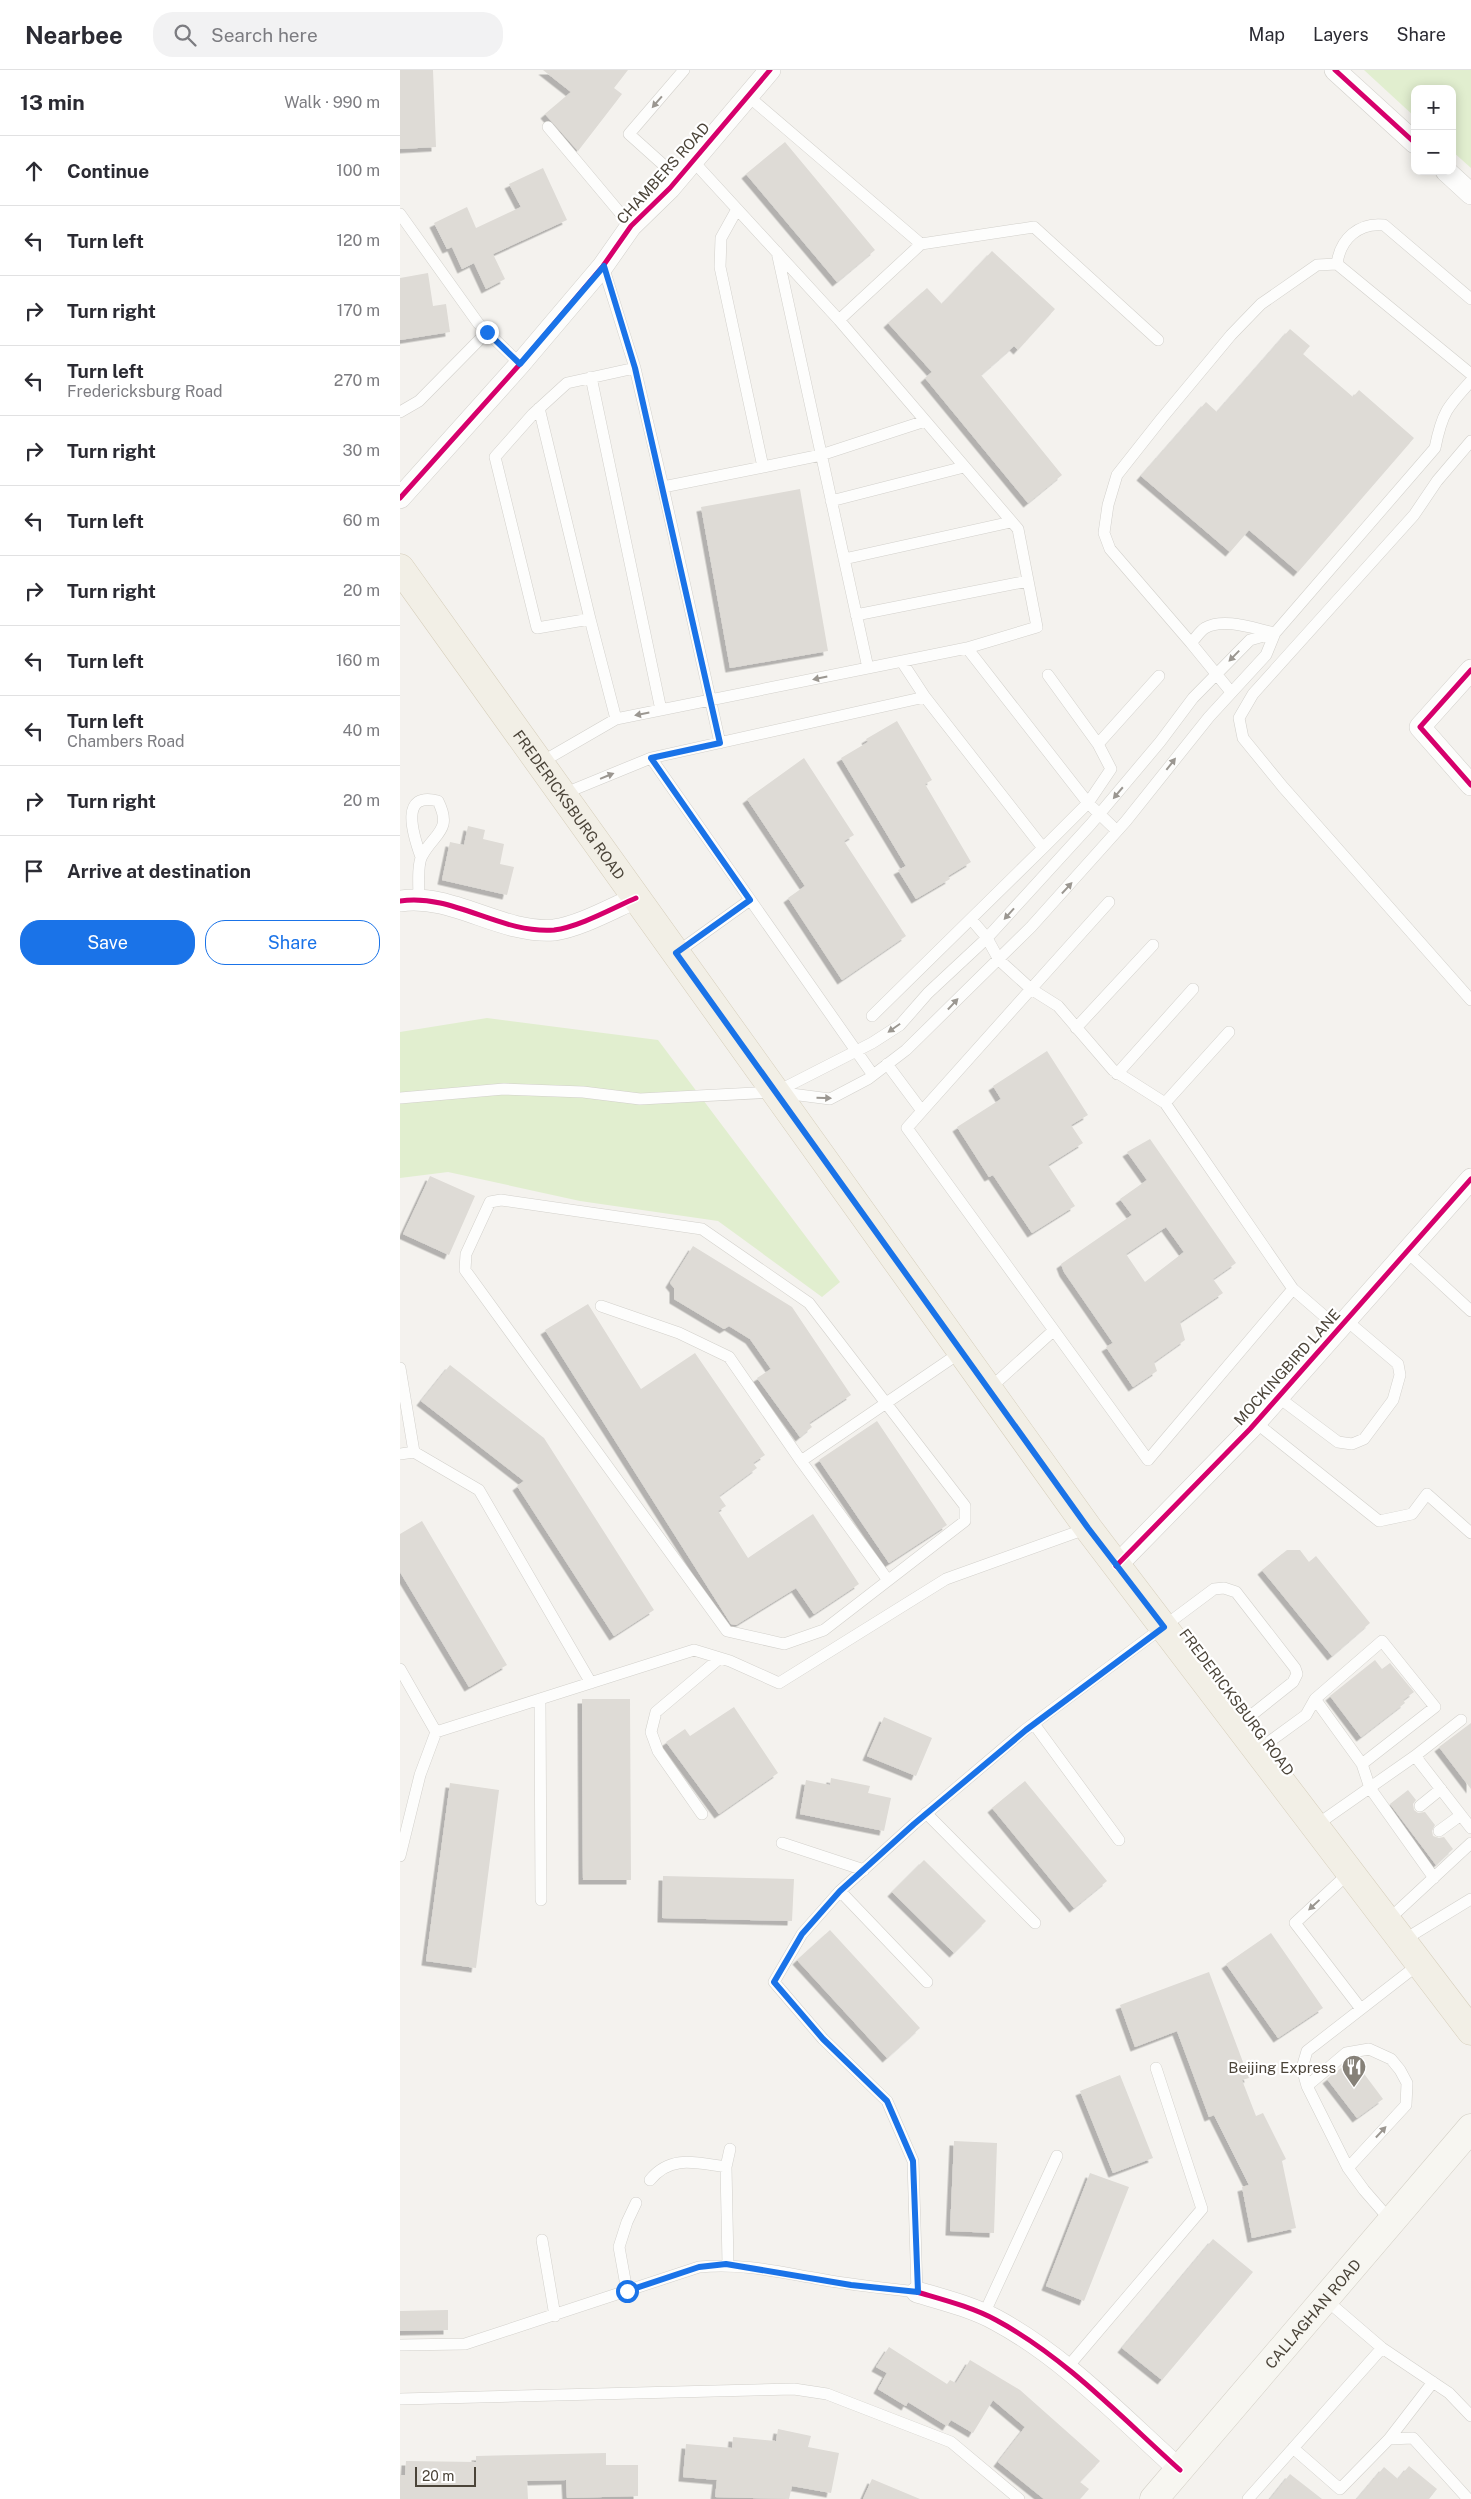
<!DOCTYPE html>
<html lang="en">
<head>
<meta charset="utf-8">
<style>
  body { margin:0; font-family:"Public Sans",sans-serif; background:#f2f2f3; color:#2b2b33 }
  .controls { position:absolute; right:15px; top:15px; display:grid; overflow:hidden; border-radius:10px; box-shadow:0 2px 12px #0003 }
  .controls button { width:45px; height:45px; display:grid; place-items:center; padding:0; border:0; border-bottom:1px solid #e1e1e2; background:#fff; color:#2b2b33; font:25px sans-serif }
  .scale { position:absolute; left:15px; bottom:12px; width:61px; box-sizing:border-box; padding-left:5px; border:2px solid #4b4439; border-top:0; font-size:14px; line-height:18px; white-space:nowrap; color:#4b4439; -webkit-text-stroke:4px #fff; paint-order:stroke }
  .stop { position:absolute; width:15px; height:15px; margin:-11px; border:4px solid #1a73e8; border-radius:50%; background:#fff }
  .stop.end { background:#1a73e8; border-color:#fff; box-shadow:0 1px 5px #0008 }
  .list { margin:0; padding:0; list-style:none }
  h2 { display:flex; justify-content:space-between; align-items:center; height:65px; margin:0; padding:0 20px; font-size:21px }
  h2 small { font-size:16px; font-weight:400; color:#7c7c81 }
  .list li { display:grid; grid-template-columns:32px 1fr auto; gap:15px; align-items:center; box-sizing:border-box; height:70px; padding:0 20px; border-top:1px solid #e1e1e2 }
  .list b { display:block; font-size:19px; white-space:nowrap }
  .list p { margin:0; font-size:16px; white-space:nowrap; color:#7c7c81 }
  .list em { font-size:16px; font-style:normal; color:#7c7c81 }
  .actions { display:flex; gap:10px; padding:15px 20px }
  .actions a { flex:1; padding:11px 0; border:1px solid #1a73e8; border-radius:20px; text-align:center; font-size:18px; color:#1a73e8 }
  .actions .main { background:#1a73e8; color:#fff }
  .icon { flex:none; width:28px; height:28px; fill:none; stroke:currentColor; stroke-width:2; stroke-linecap:round; stroke-linejoin:round }
  .map { position:relative; flex:none; width:1071px; height:2429px; overflow:hidden }
  header { display:flex; align-items:center; gap:30px; box-sizing:border-box; height:70px; padding:0 25px; background:#fff; border-bottom:1px solid #e1e1e2 }
  header strong { font-size:24px }
  nav { display:flex; gap:28px; margin-inline-start:auto; font-size:18px }
  .search { width:350px; height:45px; background:#f2f2f3; display:flex; align-items:center; gap:12px; box-sizing:border-box; padding:0 18px; border-radius:20px; color:#7c7c81; font-size:19px }
  main { display:flex }
  aside { flex:1; background:#fff }
  .map>svg:first-child { display:block }
  .green { fill:#e1eecf }
  .building { fill:#dedbd6; fill-rule:evenodd; filter:url(#shadow) }
  .lines { fill:none; stroke-linecap:round; stroke-linejoin:round }
  .lane-casing { stroke:#d2d0cb; stroke-width:12 }
  .street-casing { stroke:#d2d0cb; stroke-width:22 }
  .secondary-casing { stroke:#d3cfc5; stroke-width:29 }
  .primary-casing { stroke:#d6cebb; stroke-width:29 }
  .lane { stroke:#fdfdfc; stroke-width:11 }
  .street { stroke:#fdfdfc; stroke-width:21 }
  .secondary { stroke:#f7f6f1; stroke-width:28 }
  .primary { stroke:#f2efe6; stroke-width:28 }
  .cycleway-casing { stroke:#fff; stroke-width:8 }
  .cycleway { stroke:#d6006c; stroke-width:5 }
  .oneway { fill:#9b9791 }
  .route { stroke:#1a73e8; stroke-width:6 }
  .labels { text-anchor:middle; dominant-baseline:central; stroke-width:4.5; stroke-linejoin:round; paint-order:stroke }
  .street-label { font-size:15px; fill:#4b4439; stroke:#fff }
  .poi-label { font-size:15px; fill:#4b4439; stroke:#fff; text-anchor:end }
</style>
</head>
<body>
<header>
<strong>Nearbee</strong>
<div class="search"><svg class="icon" aria-label="search" viewBox="0 0 24 24"><circle cx="10" cy="10" r="6"/><path d="M15 15l6 6"/></svg>Search here</div>
<nav><a>Map</a><a>Layers</a><a>Share</a></nav>
</header>
<main>
<aside>
<h2>13 min<small>Walk · 990 m</small></h2>
<ul class="list">
<li><svg class="icon" aria-label="ahead" viewBox="0 0 24 24"><path d="M12 20V5M6 11l6-6 6 6"/></svg><div><b>Continue</b></div><em>100 m</em></li>
<li><svg class="icon" aria-label="left" viewBox="0 0 24 24"><path d="M17 20v-9H6M10 6l-5 5 5 5"/></svg><div><b>Turn left</b></div><em>120 m</em></li>
<li><svg class="icon" aria-label="right" viewBox="0 0 24 24"><path d="M7 20v-9h11M14 6l5 5-5 5"/></svg><div><b>Turn right</b></div><em>170 m</em></li>
<li><svg class="icon" aria-label="left" viewBox="0 0 24 24"><path d="M17 20v-9H6M10 6l-5 5 5 5"/></svg><div><b>Turn left</b><p>Fredericksburg Road</p></div><em>270 m</em></li>
<li><svg class="icon" aria-label="right" viewBox="0 0 24 24"><path d="M7 20v-9h11M14 6l5 5-5 5"/></svg><div><b>Turn right</b></div><em>30 m</em></li>
<li><svg class="icon" aria-label="left" viewBox="0 0 24 24"><path d="M17 20v-9H6M10 6l-5 5 5 5"/></svg><div><b>Turn left</b></div><em>60 m</em></li>
<li><svg class="icon" aria-label="right" viewBox="0 0 24 24"><path d="M7 20v-9h11M14 6l5 5-5 5"/></svg><div><b>Turn right</b></div><em>20 m</em></li>
<li><svg class="icon" aria-label="left" viewBox="0 0 24 24"><path d="M17 20v-9H6M10 6l-5 5 5 5"/></svg><div><b>Turn left</b></div><em>160 m</em></li>
<li><svg class="icon" aria-label="left" viewBox="0 0 24 24"><path d="M17 20v-9H6M10 6l-5 5 5 5"/></svg><div><b>Turn left</b><p>Chambers Road</p></div><em>40 m</em></li>
<li><svg class="icon" aria-label="right" viewBox="0 0 24 24"><path d="M7 20v-9h11M14 6l5 5-5 5"/></svg><div><b>Turn right</b></div><em>20 m</em></li>
<li><svg class="icon" aria-label="arrive" viewBox="0 0 24 24"><path d="M6 21V4h12l-3 4 3 4H6"/></svg><div><b>Arrive at destination</b></div></li>
</ul>
<div class="actions"><a class="main">Save</a><a>Share</a></div>
</aside>
<div class="map">
<svg width="1071" height="2429" viewBox="0 0 1071 2429">
  <defs>
    <filter id="shadow"><feDropShadow dx="-4.5" dy="4.5" stdDeviation="0" flood-color="#0004"/></filter>
  </defs>
  <rect width="100%" height="100%" fill="#f4f2ee"/>
  <path class="green" d="M 964,0 L 1071,0 L 1071,98 L 1052,81 L 1052,19 L 1015,19 L 1015,47 Z
    M 87,948 L 258,970 L 440,1212 L 422,1227 L 318,1151 L 180,1131 L 48,1102 L 0,1108 L 0,962 Z"/>
  <path class="building" d="M 0,0 L 33,0 L 36,77 L 0,79 Z
    M 143,0 L 228,0 L 214,18 L 222,24 L 178,81 L 145,44 L 171,22 Z
    M 385,72 L 475,180 L 437,212 L 346,104 Z
    M 143,98 L 167,150 L 93,184 L 105,209 L 86,219 L 74,193 L 62,199 L 52,177 L 47,179 L 34,153 L 67,137 L 76,158 L 121,137 L 109,114 Z
    M 592,181 L 655,239 L 618,280 L 614,276 L 581,305 L 662,405 L 628,433 L 525,308 L 532,302 L 488,253 L 527,218 L 542,234 Z
    M 28,203 L 33,236 L 46,234 L 50,262 L 0,270 L 0,208 Z
    M 890,259 L 910,276 L 903,284 L 953,327 L 959,320 L 1014,368 L 898,502 L 849,460 L 830,482 L 741,406 L 806,332 L 817,342 Z
    M 400,419 L 428,581 L 330,598 L 301,437 Z
    M 497,651 L 532,710 L 525,714 L 571,792 L 548,806 L 550,809 L 516,829 L 498,800 L 506,796 L 441,688 L 468,672 L 466,669 Z
    M 404,688 L 454,765 L 444,771 L 506,866 L 442,910 L 388,828 L 405,816 L 347,729 Z
    M 68,756 L 85,760 L 83,769 L 104,774 L 100,794 L 114,797 L 107,825 L 42,810 L 50,772 L 64,775 Z
    M 647,981 L 688,1045 L 671,1055 L 683,1073 L 648,1095 L 675,1136 L 632,1163 L 593,1105 L 589,1107 L 557,1057 L 601,1029 L 593,1016 Z
    M 750,1069 L 836,1193 L 813,1209 L 823,1223 L 780,1252 L 785,1270 L 754,1292 L 757,1301 L 733,1317 L 706,1277 L 713,1273 L 664,1202 L 661,1194 L 732,1145 L 720,1129 L 747,1110 L 727,1082 ZM 766,1157 L 784,1182 L 745,1212 L 726,1184 Z
    M 30,1106 L 75,1126 L 49,1185 L 3,1164 Z
    M 293,1176 L 392,1237 L 451,1325 L 409,1353 L 412,1357 L 400,1367 L 357,1308 L 371,1299 L 350,1269 L 329,1256 L 324,1259 L 274,1229 L 274,1218 L 270,1213 Z
    M 188,1234 L 241,1319 L 295,1283 L 365,1385 L 353,1393 L 357,1398 L 319,1426 L 326,1436 L 318,1441 L 348,1488 L 413,1444 L 459,1514 L 414,1544 L 396,1518 L 336,1555 L 331,1554 L 145,1260 Z
    M 50,1295 L 144,1368 L 254,1540 L 214,1566 L 117,1416 L 124,1411 L 21,1331 Z
    M 477,1351 L 547,1455 L 489,1493 L 419,1390 Z
    M 22,1451 L 107,1595 L 69,1617 L 0,1502 L 0,1464 Z
    M 887,1480 L 900,1480 L 909,1492 L 916,1486 L 970,1553 L 932,1586 L 862,1500 Z
    M 975,1590 L 982,1599 L 990,1593 L 1014,1622 L 1003,1630 L 1005,1633 L 961,1667 L 930,1626 Z
    M 182,1629 L 230,1629 L 231,1810 L 183,1810 Z
    M 334,1637 L 378,1703 L 319,1744 L 266,1672 L 285,1659 L 290,1666 Z
    M 484,1647 L 532,1668 L 516,1706 L 467,1686 Z
    M 1071,1653 L 1071,1719 L 1039,1677 Z
    M 431,1708 L 470,1716 L 468,1723 L 491,1728 L 484,1761 L 400,1744 L 406,1710 L 430,1715 Z
    M 625,1711 L 707,1811 L 674,1838 L 592,1738 Z
    M 50,1713 L 99,1720 L 76,1898 L 26,1891 Z
    M 1008,1720 L 1016,1730 L 1013,1734 L 1014,1740 L 1018,1743 L 1025,1742 L 1035,1755 L 1032,1761 L 1033,1766 L 1039,1768 L 1044,1767 L 1053,1779 L 1036,1795 L 990,1734 Z
    M 524,1790 L 586,1851 L 554,1883 L 492,1822 Z
    M 263,1806 L 394,1809 L 392,1851 L 262,1848 Z
    M 430,1860 L 520,1958 L 487,1988 L 397,1890 Z
    M 871,1863 L 923,1938 L 878,1968 L 826,1894 Z
    M 809,1902 L 849,2008 L 842,2010 L 856,2046 L 863,2043 L 886,2089 L 882,2091 L 896,2158 L 852,2168 L 842,2117 L 849,2115 L 814,2045 L 809,2047 L 777,1961 L 735,1977 L 720,1935 Z
    M 953,1989 L 983,2029 L 957,2048 L 927,2009 Z
    M 720,2005 L 753,2088 L 713,2103 L 680,2021 Z
    M 554,2071 L 597,2073 L 594,2163 L 550,2161 Z
    M 690,2103 L 729,2117 L 684,2231 L 646,2216 Z
    M 813,2169 L 853,2202 L 762,2310 L 722,2278 Z
    M 48,2240 L 48,2260 L 0,2261 L 0,2241 Z
    M 489,2277 L 547,2314 L 550,2310 L 556,2313 L 570,2290 L 620,2320 L 700,2391 L 680,2412 L 689,2419 L 680,2429 L 644,2429 L 598,2392 L 625,2357 L 593,2330 L 573,2363 L 551,2350 L 547,2356 L 508,2332 L 506,2336 L 478,2319 L 487,2303 L 476,2297 Z
    M 378,2359 L 411,2366 L 408,2377 L 439,2383 L 431,2423 L 392,2416 L 389,2429 L 315,2427 L 317,2410 L 283,2407 L 286,2374 L 332,2378 L 333,2367 L 376,2371 Z
    M 206,2383 L 206,2395 L 238,2395 L 238,2426 L 167,2428 L 166,2410 L 127,2411 L 128,2429 L 0,2429 L 0,2405 L 5,2405 L 6,2391 L 76,2392 L 76,2386 Z
    M 1009,2396 L 1037,2419 L 1029,2429 L 957,2429 L 984,2397 L 998,2409 Z
    M 890,2404 L 922,2429 L 870,2429 Z
    M 472,2409 L 520,2429 L 463,2429 Z"/>
  <g class="lines">
    <defs>
      <path id="lane" d="M 348,26 L 521,174
        M 148,57 L 231,156
        M 293,91 L 439,250 L 618,459 L 637,557 L 567,578 L 688,733 L 711,699 L 698,674 L 759,606
        M 278,108 L 229,64 L 284,0
        M 0,144 L 78,253 L 120,294
        M 377,182 L 468,598
        M 937,194 C 940,169 959,152 984,155 L 1071,229
        M 203,196 L 235,298
        M 439,250 L 521,174 L 634,157 L 758,270
        M 191,307 L 261,640
        M 139,338 L 190,549
        M 0,342 L 19,331 L 87,262
        M 1071,371 L 1037,411 L 1014,445 L 853,624 L 839,648 L 843,668 L 883,717 L 1071,930
        M 363,397 L 421,385 L 525,351
        M 263,417 L 320,673
        M 431,431 L 564,397
        M 444,489 L 611,452
        M 456,545 L 628,511
        M 875,563 C 855,559 824,547 805,558 C 800,561 795,569 791,573 L 710,479 L 704,463 L 708,435 L 717,405 L 762,348 L 831,265 L 861,234 L 917,195 L 937,194 L 1071,304
        M 791,573 L 831,622
        M 502,592 L 525,627
        M 648,605 L 698,674
        M 216,649 L 190,549 L 137,558 L 95,387 L 133,344 L 167,313 L 235,298 L 263,417 L 363,397 L 320,197 L 321,168 L 336,141
        M 251,688 L 473,1005
        M 140,693 L 216,649 L 567,578
        M 163,724 L 251,688 L 525,627 L 643,778 L 472,946
        M 643,778 L 688,733 L 717,761
        M 19,830 C 19,819 17,794 22,786 C 34,763 53,761 38,731 C 0,721 12,762 21,787
        M 276,883 L 350,830
        M 676,958 L 753,875
        M 487,994 L 522,1041 L 507,1058 L 748,1390 L 893,1219 L 765,1033 L 713,1000 L 658,936 L 631,919 L 709,832
        M 717,1004 L 793,919
        M 376,1022 L 472,973 L 500,955 L 528,923 L 587,868 L 691,754 L 760,672 L 793,628 L 850,570 L 874,563
        M 0,1028 L 104,1019 L 183,1022 L 240,1029 L 376,1022 L 430,1029 L 468,1009 L 506,980 L 631,857 L 726,751 L 809,647 L 866,585 L 875,563 L 1035,378 C 1042,343 1047,337 1071,311
        M 765,1033 L 829,962
        M 522,1041 L 631,919 L 599,890 L 587,868 L 571,849
        M 101,1130 L 302,1159 L 409,1233 L 565,1436 L 565,1451 L 424,1560 L 384,1574 L 327,1561 L 65,1200 L 66,1184 L 90,1132 Z
        M 1006,1181 L 1071,1241
        M 893,1219 L 938,1258
        M 201,1236 L 279,1263 L 329,1287 L 401,1391
        M 0,1298 L 14,1382
        M 588,1320 L 653,1261
        M 878,1327 L 938,1372 L 952,1374 L 964,1369 L 993,1330 L 1000,1305 L 998,1294 L 946,1250
        M 855,1352 L 979,1451 L 1012,1444 L 1027,1424 L 1071,1463
        M 0,1384 L 14,1382 L 79,1420 L 191,1613
        M 487,1509 L 401,1391 L 561,1282
        M 0,1599 L 36,1662 L 140,1629
        M 634,1654 L 719,1770
        M 858,1680 L 906,1645 L 915,1629 L 962,1694 L 1035,1637 L 982,1571 L 915,1629
        M 1015,1686 L 1061,1650
        M 962,1694 L 970,1718 L 1034,1808
        M 1020,1736 L 1041,1719
        M 526,1743 L 635,1853
        M 302,1744 L 258,1681 L 251,1662 L 256,1642 L 320,1588
        M 915,1756 L 1015,1686 L 1071,1758
        M 1039,1761 L 1061,1745
        M 382,1773 L 464,1800
        M 0,1786 L 20,1705 L 36,1662
        M 950,1802 L 895,1853 L 961,1939
        M 440,1821 L 527,1912
        M 141,1830 L 140,1629 L 294,1580 L 330,1591 L 379,1613 L 546,1509 L 688,1458
        M 987,1851 L 1071,1773
        M 1002,1871 L 1071,1829
        M 907,2016 L 946,1983 L 969,1979 L 991,1989 L 1000,2000 L 1007,2013 L 1006,2035 L 948,2098
        M 250,2110 C 271,2084 297,2093 326,2097
        M 991,2151 L 964,2120 L 948,2098 L 907,2016 L 902,1998 L 907,1981 L 1019,1894
        M 142,2170 L 155,2246
        M 328,2194 L 326,2097 L 330,2079
        M 227,2221 L 219,2177 L 227,2152 L 236,2133
        M 925,2229 L 982,2278 L 1049,2323 L 1071,2346
        M 584,2244 L 657,2086
        M 0,2275 L 65,2274 L 299,2197 C 340,2193 374,2201 414,2208 C 448,2215 483,2218 517,2222 L 513,2091 L 487,2031 L 423,1969 L 374,1912 L 402,1864 L 440,1821 L 514,1754 L 625,1660 L 814,1519 L 824,1518 L 836,1522 L 895,1598 L 897,1604 L 893,1612 L 839,1655
        M 666,2299 L 802,2139 L 756,1998
        M 0,2329 L 394,2319 L 427,2324 L 551,2372 L 619,2429
        M 989,2369 L 1033,2312
        M 893,2378 L 940,2419 L 989,2369 L 1013,2368 L 1068,2429
        M 848,2429 L 982,2278"/>
      <path id="street" d="M 935,0 L 1015,73
        M 1046,101 L 1071,124
        M 0,428 L 120,294 L 203,196 L 231,156 L 270,118 L 370,0
        M 1071,600 L 1020,657 L 1071,715
        M 0,831 C 53,823 100,864 154,860 C 179,857 213,838 236,828
        M 716,1496 L 850,1359 L 1071,1109
        M 517,2222 C 544,2230 572,2237 596,2250 C 665,2287 722,2348 780,2400"/>
      <g id="secondary">
        <path id="s1" d="M 754,2429 L 1071,2058"/>
      </g>
      <g id="primary">
        <path id="s2" d="M 0,498 L 688,1458 L 1071,1961"/>
      </g>
    </defs>
    <use href="#lane" class="lane-casing"/>
    <use href="#street" class="street-casing"/>
    <use href="#secondary" class="secondary-casing"/>
    <use href="#primary" class="primary-casing"/>
    <use href="#lane" class="lane"/>
    <use href="#street" class="street"/>
    <use href="#secondary" class="secondary"/>
    <use href="#primary" class="primary"/>
    <defs>
      <path id="cycleway" d="M 935,0 L 1015,73
        M 0,428 L 120,294 L 203,196 L 231,156 L 270,118 L 370,0
        M 1071,600 L 1020,657 L 1071,715
        M 0,831 C 53,823 100,864 154,860 C 179,857 213,838 236,828
        M 716,1496 L 850,1359 L 1071,1109
        M 517,2222 C 544,2230 572,2237 596,2250 C 665,2287 722,2348 780,2400"/>
    </defs>
    <use href="#cycleway" class="cycleway-casing"/>
    <use href="#cycleway" class="cycleway"/>
  </g>
  <defs><path id="oneway-solid" d="M-6-.8H1V-3.2L6.5 0L1 3.2V.8H-6Z" transform="scale(1.25)"/></defs>
  <g class="oneway">
    <use href="#oneway-solid" transform="translate(257 32) rotate(131)"/>
    <use href="#oneway-solid" transform="translate(834 586) rotate(134)"/>
    <use href="#oneway-solid" transform="translate(420 608) rotate(168)"/>
    <use href="#oneway-solid" transform="translate(242 644) rotate(169)"/>
    <use href="#oneway-solid" transform="translate(771 694) rotate(-52)"/>
    <use href="#oneway-solid" transform="translate(207 706) rotate(-22)"/>
    <use href="#oneway-solid" transform="translate(718 723) rotate(130)"/>
    <use href="#oneway-solid" transform="translate(667 818) rotate(-47)"/>
    <use href="#oneway-solid" transform="translate(609 844) rotate(132)"/>
    <use href="#oneway-solid" transform="translate(553 934) rotate(-47)"/>
    <use href="#oneway-solid" transform="translate(494 958) rotate(145)"/>
    <use href="#oneway-solid" transform="translate(424 1028) rotate(2)"/>
    <use href="#oneway-solid" transform="translate(914 1835) rotate(137)"/>
    <use href="#oneway-solid" transform="translate(981 2062) rotate(-47)"/>
  </g>
  <g class="lines">
    <path class="route" d="M 87,262 L 120,294 L 204,196 L 235,298 L 320,673 L 251,688 L 350,830 L 276,883 L 688,1458 L 764,1557 L 626,1660 L 514,1754 L 440,1821 L 402,1864 L 374,1912 L 423,1969 L 487,2031 L 513,2091 L 518,2222 L 451,2215 L 326,2194 L 299,2197 L 227,2221"/>
  </g>
  <defs>
    <symbol id="restaurant-pin" viewBox="-11 -11 22 30"><path d="M0 17L-7.5 6A9.5 9.5 0 1 1 7.5 6Z" fill="#868178" stroke="#fff"/><path d="M-5-6h1v4h1v-4h1v4h1v-4h1v5L-1.5 .5V6h-2V.5L-5-1ZM5-6V6H3V1.5H1.5Q1.5-4 5-6Z" fill="#fff"/></symbol>
  </defs>
  <g fill-rule="evenodd">
    <use href="#restaurant-pin" x="940" y="1983" width="28" height="38"/>
  </g>
  <g class="labels">
    <g class="street-label">
      <text transform="translate(263 103) rotate(-48)">CHAMBERS ROAD</text>
      <text stroke="none"><textPath href="#s2" startOffset="291">FREDERICKSBURG ROAD</textPath></text>
      <text transform="translate(887 1297) rotate(-48)">MOCKINGBIRD LANE</text>
      <text transform="translate(837 1632) rotate(53)">FREDERICKSBURG ROAD</text>
      <text stroke="none"><textPath href="#s1" startOffset="244">CALLAGHAN ROAD</textPath></text>
    </g>
    <g class="poi-label">
      <text x="936" y="1997">Beijing Express</text>
    </g>
  </g>
</svg>
<div class="controls">
<button>+</button>
<button>−</button>
</div>
<div class="scale">20 m</div>
<div class="stop" style="left:227px;top:2221px"></div>
<div class="stop end" style="left:87px;top:262px"></div>
</div>
</main>
</body>
</html>
